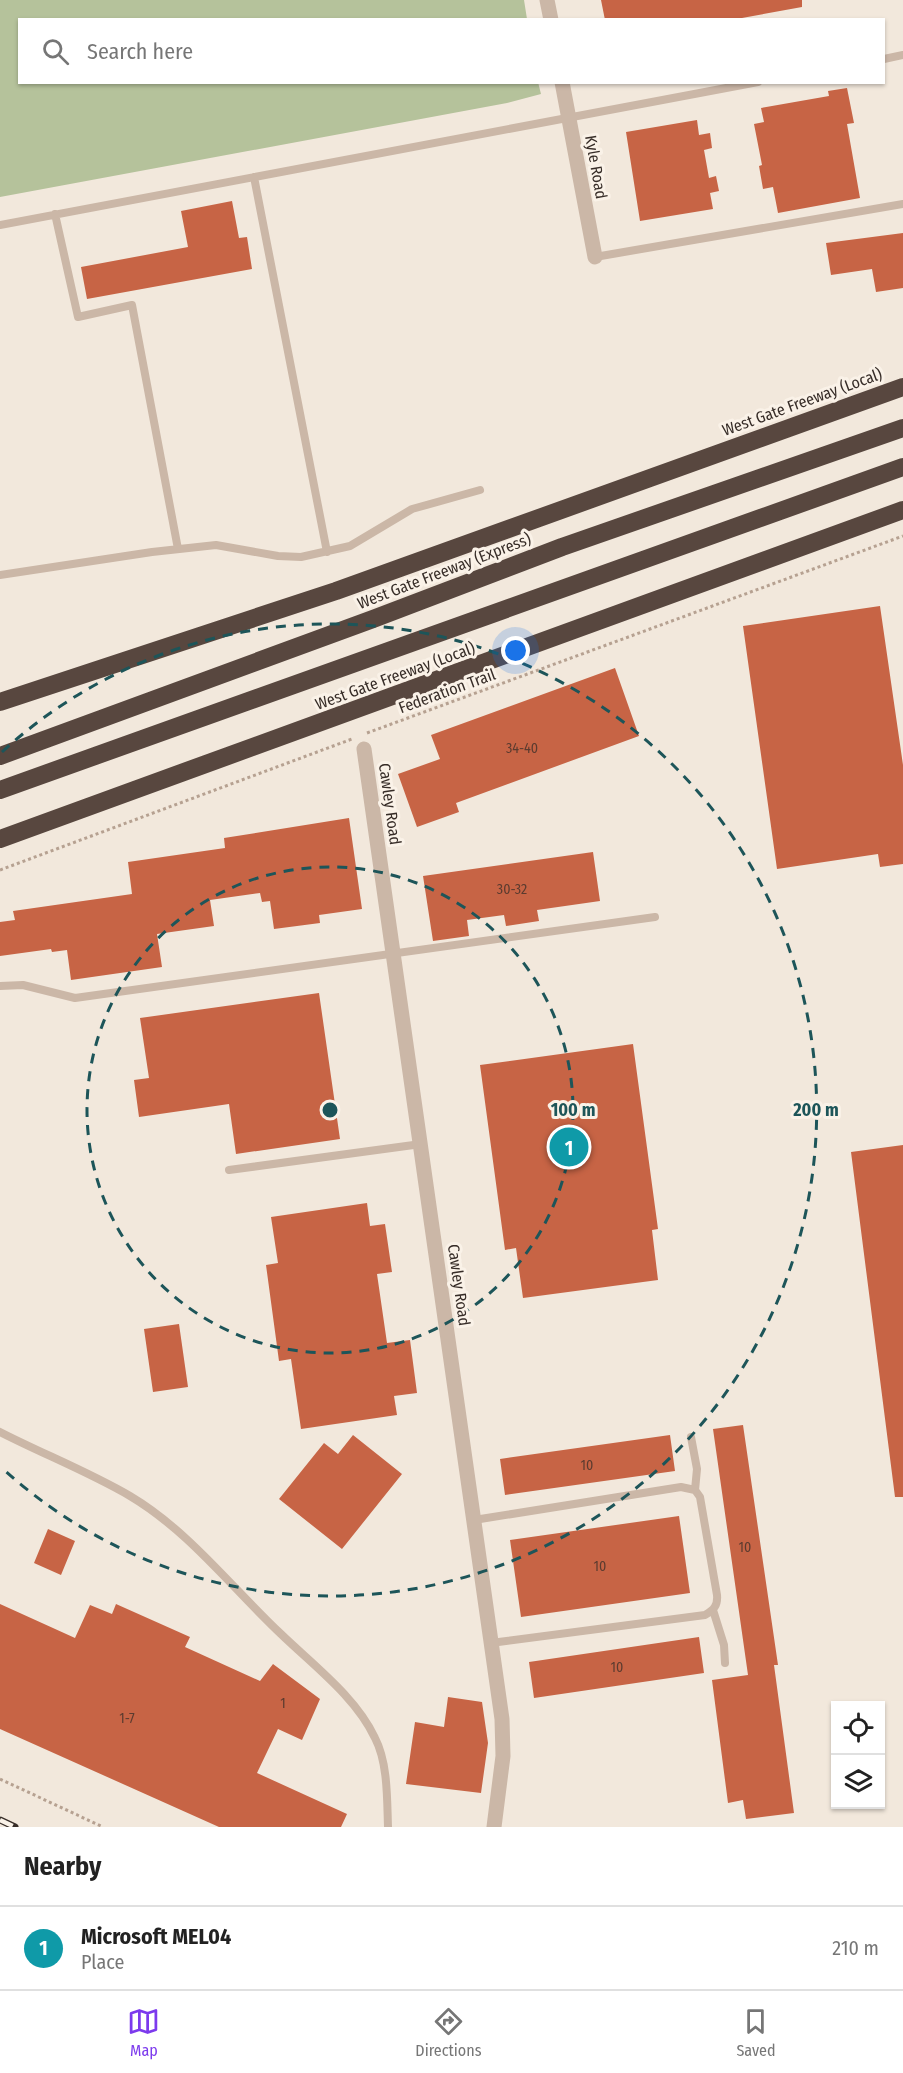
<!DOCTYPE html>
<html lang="en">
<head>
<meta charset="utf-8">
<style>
  body { margin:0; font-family:"Fira Sans Condensed",sans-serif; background:#f2f2f2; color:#222 }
  .controls { position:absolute; right:18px; bottom:18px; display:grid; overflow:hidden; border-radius:0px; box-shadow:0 2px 4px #0004 }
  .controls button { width:54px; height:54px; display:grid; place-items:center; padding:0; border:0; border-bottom:2px solid #e0e0e0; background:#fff; color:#222; font:30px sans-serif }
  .you { position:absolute; left:516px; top:651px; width:21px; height:21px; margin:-15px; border:4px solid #fff; border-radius:50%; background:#1a73e8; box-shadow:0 0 0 9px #1a73e833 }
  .badge { display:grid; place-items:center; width:39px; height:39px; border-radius:50%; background:#7c3aed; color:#fff; font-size:20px; font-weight:700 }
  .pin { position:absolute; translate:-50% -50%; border:3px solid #fff; box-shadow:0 2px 6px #0006 }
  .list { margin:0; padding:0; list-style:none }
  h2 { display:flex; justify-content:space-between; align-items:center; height:78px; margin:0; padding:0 24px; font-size:26px }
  h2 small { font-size:20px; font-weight:400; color:#767676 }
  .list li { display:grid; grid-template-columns:39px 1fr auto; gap:18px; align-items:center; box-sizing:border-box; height:84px; padding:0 24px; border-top:2px solid #e0e0e0 }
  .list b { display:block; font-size:22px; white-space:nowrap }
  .list p { margin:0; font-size:20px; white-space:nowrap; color:#767676 }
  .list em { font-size:20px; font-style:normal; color:#767676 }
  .icon { flex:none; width:33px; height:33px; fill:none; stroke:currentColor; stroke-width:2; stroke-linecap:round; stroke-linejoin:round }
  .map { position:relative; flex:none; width:903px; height:1827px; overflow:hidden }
  .search { position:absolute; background:#fff; box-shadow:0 2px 4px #0004; left:18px; right:18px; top:18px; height:66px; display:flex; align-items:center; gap:15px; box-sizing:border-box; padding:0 21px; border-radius:0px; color:#767676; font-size:22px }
  .sheet { height:162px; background:#fff }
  nav { display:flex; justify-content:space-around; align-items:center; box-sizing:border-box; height:84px; border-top:2px solid #e0e0e0; background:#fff; font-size:16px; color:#767676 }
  nav a { display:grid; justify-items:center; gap:3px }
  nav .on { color:#7c3aed }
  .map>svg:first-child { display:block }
  .green { fill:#b5c29b }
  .building { fill:#c76445 }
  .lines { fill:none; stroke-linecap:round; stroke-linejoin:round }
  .path { stroke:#b6a191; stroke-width:3; stroke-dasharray:3 3; stroke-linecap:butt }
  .lane { stroke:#cbb7a7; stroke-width:8 }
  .street { stroke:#cbb7a7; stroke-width:15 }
  .highway { stroke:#58473f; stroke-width:18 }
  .rail-casing { stroke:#372d28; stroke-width:7 }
  .rail { stroke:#faf2e8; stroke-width:4.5; stroke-dasharray:14; stroke-linecap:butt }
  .ring { fill:none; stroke:#1d5559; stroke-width:3; stroke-dasharray:10 8 }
  .labels { text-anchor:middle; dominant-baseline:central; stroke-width:6; stroke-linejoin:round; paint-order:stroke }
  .number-label { font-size:14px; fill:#5b3b2f }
  .street-label { font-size:16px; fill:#372d28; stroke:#faf2e8 }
  .centre { fill:#1d5559; stroke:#faf2e8; stroke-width:3 }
  .ring-label { font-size:18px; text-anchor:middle; font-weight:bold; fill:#1d5559; stroke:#faf2e8; stroke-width:6; stroke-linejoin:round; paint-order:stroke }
</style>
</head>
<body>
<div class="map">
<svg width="903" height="1827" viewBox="0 0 903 1827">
  <rect width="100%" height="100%" fill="#f2e8dc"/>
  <path class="green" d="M 0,0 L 524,0 L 527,19 L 20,20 L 20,82 L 538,82 L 541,94 L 507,103 L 0,197 Z"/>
  <path class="building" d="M 601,0 L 802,0 L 802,7 L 731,20 L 605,20 Z
    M 847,88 L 854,123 L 847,124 L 860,198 L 778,213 L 773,187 L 763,189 L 759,166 L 762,165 L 754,124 L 764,122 L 761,108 L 829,96 L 828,91 Z
    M 697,120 L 699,135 L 710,133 L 712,148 L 704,150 L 709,178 L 716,176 L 719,191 L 710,193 L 713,209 L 640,221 L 626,132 Z
    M 232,201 L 239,238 L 247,237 L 252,269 L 87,299 L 81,267 L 188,247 L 181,211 Z
    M 903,233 L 903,288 L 876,292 L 872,269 L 831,275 L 826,243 Z
    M 880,606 L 903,765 L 903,864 L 880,867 L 878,854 L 777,869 L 743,626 Z
    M 615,668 L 639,736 L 456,803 L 459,812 L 417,827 L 398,774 L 440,759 L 431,735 Z
    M 349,818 L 362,909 L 319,915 L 320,923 L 274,929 L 270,901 L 262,902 L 260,893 L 210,900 L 214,926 L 157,934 L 162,967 L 71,980 L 67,950 L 52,952 L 51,949 L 0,956 L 0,922 L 15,920 L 13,911 L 132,894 L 128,862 L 225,848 L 224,838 Z
    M 593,852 L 600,901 L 537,910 L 539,921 L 506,926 L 504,915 L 467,920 L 469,936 L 433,941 L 423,876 Z
    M 319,993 L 340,1139 L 236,1154 L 229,1104 L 139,1117 L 134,1080 L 149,1078 L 140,1018 Z
    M 633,1044 L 658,1229 L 652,1230 L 658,1280 L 523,1298 L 516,1248 L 505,1250 L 480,1065 Z
    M 903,1145 L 903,1497 L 895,1497 L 851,1152 Z
    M 367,1203 L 370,1226 L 385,1224 L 392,1272 L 377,1274 L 387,1343 L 410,1340 L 417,1393 L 394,1396 L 397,1415 L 301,1429 L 291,1359 L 279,1361 L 266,1265 L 278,1263 L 271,1217 Z
    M 179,1324 L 188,1387 L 153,1392 L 144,1329 Z
    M 743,1425 L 778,1665 L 774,1665 L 794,1813 L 746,1819 L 743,1800 L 728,1803 L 712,1680 L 748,1675 L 713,1429 Z
    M 353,1435 L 402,1474 L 342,1549 L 279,1499 L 324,1443 L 338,1454 Z
    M 670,1435 L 675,1471 L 505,1495 L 500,1459 Z
    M 679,1516 L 690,1593 L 521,1617 L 510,1540 Z
    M 48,1529 L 75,1541 L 61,1575 L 34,1563 Z
    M 0,1604 L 75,1638 L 90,1605 L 112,1614 L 116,1604 L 190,1637 L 185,1647 L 260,1681 L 273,1664 L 320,1699 L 302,1740 L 278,1729 L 257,1773 L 347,1814 L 341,1827 L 219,1827 L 0,1729 Z
    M 699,1637 L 704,1673 L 534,1698 L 529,1662 Z
    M 448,1697 L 482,1702 L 488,1743 L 481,1793 L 406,1784 L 415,1722 L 444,1727 Z"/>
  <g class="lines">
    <path class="path" d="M 367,733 L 903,536
      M 0,870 L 352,739
      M 0,1779 L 103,1827"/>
    <path class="lane" d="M 884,59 L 903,55
      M 254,177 L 327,552
      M 55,214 L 78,317 L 132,305 L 178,549
      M 0,225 L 758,82
      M 595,257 L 903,204
      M 0,575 L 152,552 L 216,545 L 278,556 L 301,557 L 350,546 L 412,509 L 480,490
      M 0,986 L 23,985 L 75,998 L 655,917
      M 229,1170 L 421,1144
      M 0,1432 C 43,1454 89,1472 130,1496 C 189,1531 232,1588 281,1634 C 313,1665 356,1697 375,1738 C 388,1763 387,1799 388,1827
      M 691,1437 L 697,1469 L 695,1490
      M 474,1520 L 681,1487 L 695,1490 L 700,1497 L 717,1595 C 718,1605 714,1610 705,1615 L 491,1643
      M 713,1610 L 724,1645 L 725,1663"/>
    <path class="street" d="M 547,0 L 551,20
      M 562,82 L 595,257
      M 364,749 L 502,1719 L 503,1756 L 494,1827"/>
    <path class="highway" d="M 0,702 L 336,591 L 903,387
      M 0,756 L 373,619 L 562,547 L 903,428
      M 0,790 L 903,467
      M 0,839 L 903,510"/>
    <defs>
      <path id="rail" d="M 0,1820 L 15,1827"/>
    </defs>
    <use href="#rail" class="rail-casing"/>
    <use href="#rail" class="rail"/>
  </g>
  <g class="ring">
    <circle cx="330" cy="1110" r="243"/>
    <path d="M2 752A486 486 0 1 1 2 1468"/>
  </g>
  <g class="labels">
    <g class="number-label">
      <text x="522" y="748">34-40</text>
      <text x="512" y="889">30-32</text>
      <text x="587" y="1465">10</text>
      <text x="745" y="1547">10</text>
      <text x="600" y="1566">10</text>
      <text x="617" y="1667">10</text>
      <text x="283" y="1703">1</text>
      <text x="127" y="1718">1-7</text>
    </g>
    <g class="street-label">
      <text transform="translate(596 167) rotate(80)">Kyle Road</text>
      <text transform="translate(802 402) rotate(-20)">West Gate Freeway (Local)</text>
      <text transform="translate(444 571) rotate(-21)">West Gate Freeway (Express)</text>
      <text transform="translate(395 676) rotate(-20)">West Gate Freeway (Local)</text>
      <text transform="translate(447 691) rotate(-20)">Federation Trail</text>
      <text transform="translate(390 804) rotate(82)">Cawley Road</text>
      <text transform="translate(459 1285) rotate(82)">Cawley Road</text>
    </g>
  </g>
  <circle cx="330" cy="1110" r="9" class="centre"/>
  <g class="ring-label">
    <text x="573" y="1116">100 m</text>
    <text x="816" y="1116">200 m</text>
  </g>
</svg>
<div class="controls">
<button><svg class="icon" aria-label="locate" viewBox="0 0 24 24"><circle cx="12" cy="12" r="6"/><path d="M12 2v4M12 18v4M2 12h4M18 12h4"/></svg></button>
<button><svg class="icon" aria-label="layers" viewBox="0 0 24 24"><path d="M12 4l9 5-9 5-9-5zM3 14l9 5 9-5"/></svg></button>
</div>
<div class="you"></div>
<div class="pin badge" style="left:569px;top:1147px;background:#0f9aa8">1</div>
<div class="search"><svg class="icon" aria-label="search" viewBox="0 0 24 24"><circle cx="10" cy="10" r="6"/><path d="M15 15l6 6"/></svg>Search here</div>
</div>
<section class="sheet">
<h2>Nearby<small></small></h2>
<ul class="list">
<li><span class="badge" style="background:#0f9aa8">1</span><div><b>Microsoft MEL04</b><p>Place</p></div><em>210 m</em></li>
</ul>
</section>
<nav>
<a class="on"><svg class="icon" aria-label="map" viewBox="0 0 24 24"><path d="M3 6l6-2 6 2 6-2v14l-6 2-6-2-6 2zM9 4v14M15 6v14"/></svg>Map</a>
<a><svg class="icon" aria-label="directions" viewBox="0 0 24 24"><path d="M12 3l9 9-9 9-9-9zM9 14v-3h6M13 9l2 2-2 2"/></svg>Directions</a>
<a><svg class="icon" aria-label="saved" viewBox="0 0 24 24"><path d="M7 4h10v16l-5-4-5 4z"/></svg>Saved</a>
</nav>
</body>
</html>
